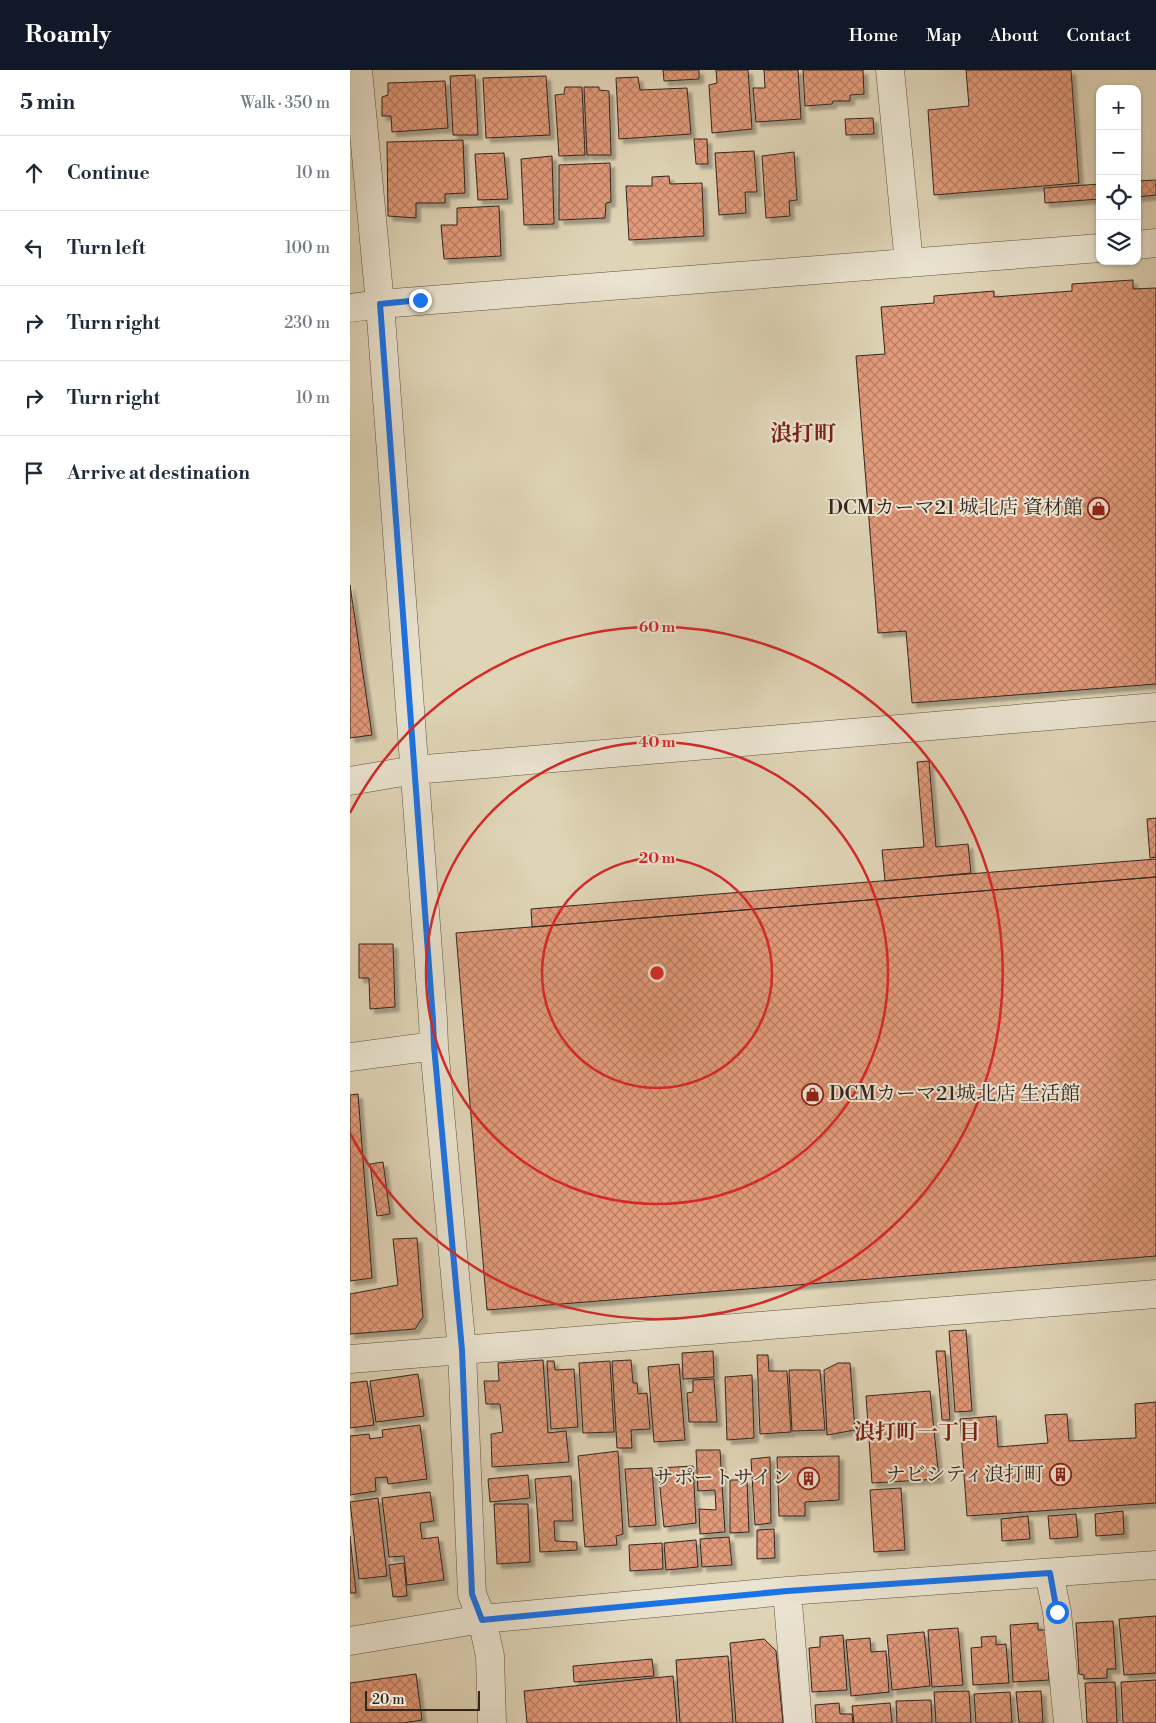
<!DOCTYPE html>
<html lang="en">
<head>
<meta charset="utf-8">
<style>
  body { margin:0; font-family:"Libre Bodoni","Noto Serif JP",serif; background:#f6f6f7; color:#1f2937 }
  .controls { position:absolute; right:15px; top:15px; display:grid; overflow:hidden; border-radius:10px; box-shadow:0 1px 4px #0004 }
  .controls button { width:45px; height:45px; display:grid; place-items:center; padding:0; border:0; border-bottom:1px solid #e0e1e3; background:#fff; color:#1f2937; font:25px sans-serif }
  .scale { position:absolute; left:15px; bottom:12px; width:115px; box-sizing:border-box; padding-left:5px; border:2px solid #34251e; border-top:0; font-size:14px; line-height:18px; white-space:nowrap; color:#34251e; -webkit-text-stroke:4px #eae3d0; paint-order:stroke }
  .stop { position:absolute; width:15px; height:15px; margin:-11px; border:4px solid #1a73e8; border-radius:50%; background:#fff }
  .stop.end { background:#1a73e8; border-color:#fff; box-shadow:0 1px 5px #0008 }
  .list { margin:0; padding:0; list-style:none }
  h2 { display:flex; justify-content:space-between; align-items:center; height:65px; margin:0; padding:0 20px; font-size:21px }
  h2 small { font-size:16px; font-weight:400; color:#747a83 }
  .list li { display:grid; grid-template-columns:32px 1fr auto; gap:15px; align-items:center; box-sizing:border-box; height:75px; padding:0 20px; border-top:1px solid #e0e1e3 }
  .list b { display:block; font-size:19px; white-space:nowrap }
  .list em { font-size:16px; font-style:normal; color:#747a83 }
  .icon { flex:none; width:28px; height:28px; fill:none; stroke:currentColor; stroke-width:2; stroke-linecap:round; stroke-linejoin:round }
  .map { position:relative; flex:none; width:806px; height:1653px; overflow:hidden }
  header { display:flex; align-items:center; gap:30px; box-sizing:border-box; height:70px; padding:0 25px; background:#111827; color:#fff }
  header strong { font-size:24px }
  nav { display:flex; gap:28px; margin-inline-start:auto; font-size:18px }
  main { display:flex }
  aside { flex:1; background:#fff }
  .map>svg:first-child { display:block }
  .building { fill:url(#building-cross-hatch); stroke:#34251e; filter:url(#shadow) }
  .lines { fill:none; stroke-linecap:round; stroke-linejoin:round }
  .minor-casing { stroke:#5f5144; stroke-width:29 }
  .minor { stroke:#eae3d0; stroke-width:28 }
  .route { stroke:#1a73e8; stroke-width:6 }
  .ring { fill:none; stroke:#d62828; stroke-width:2.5 }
  .labels { text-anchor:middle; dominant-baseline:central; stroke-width:4; stroke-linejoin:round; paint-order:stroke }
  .poi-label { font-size:20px; fill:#34251e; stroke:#eae3d0; text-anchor:end }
  .neighbourhood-label { font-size:21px; font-weight:bold; fill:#7a1f14; stroke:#eae3d0 }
  .quarter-label { font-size:22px; font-weight:bold; fill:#7a1f14; stroke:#eae3d0 }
  .centre { fill:#d62828; stroke:#eae3d0; stroke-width:2.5 }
  .ring-label { font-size:15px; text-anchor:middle; font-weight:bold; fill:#d62828; stroke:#eae3d0; stroke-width:4; stroke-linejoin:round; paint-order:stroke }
</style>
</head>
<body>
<header>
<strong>Roamly</strong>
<nav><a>Home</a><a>Map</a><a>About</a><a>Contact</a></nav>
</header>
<main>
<aside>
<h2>5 min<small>Walk · 350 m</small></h2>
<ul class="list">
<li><svg class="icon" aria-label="ahead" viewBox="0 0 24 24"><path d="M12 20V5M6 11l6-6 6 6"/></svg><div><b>Continue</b></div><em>10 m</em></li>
<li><svg class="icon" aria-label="left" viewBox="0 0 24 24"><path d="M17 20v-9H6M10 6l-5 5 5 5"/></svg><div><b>Turn left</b></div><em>100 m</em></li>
<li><svg class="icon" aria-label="right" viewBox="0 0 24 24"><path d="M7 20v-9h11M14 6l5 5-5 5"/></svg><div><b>Turn right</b></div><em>230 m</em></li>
<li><svg class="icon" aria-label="right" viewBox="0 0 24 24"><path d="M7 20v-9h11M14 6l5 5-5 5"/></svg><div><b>Turn right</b></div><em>10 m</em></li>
<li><svg class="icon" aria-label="arrive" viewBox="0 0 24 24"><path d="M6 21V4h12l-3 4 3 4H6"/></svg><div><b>Arrive at destination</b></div></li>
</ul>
</aside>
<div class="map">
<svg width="806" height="1653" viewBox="0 0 806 1653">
  <defs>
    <pattern id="building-cross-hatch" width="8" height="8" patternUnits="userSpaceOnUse" patternTransform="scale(1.25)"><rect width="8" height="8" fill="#e29a7a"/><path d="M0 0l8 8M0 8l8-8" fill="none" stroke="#b87d63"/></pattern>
    <filter id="shadow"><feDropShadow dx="4.5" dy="4.5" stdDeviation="1" flood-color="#0004"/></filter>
  </defs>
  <rect width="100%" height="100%" fill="#dfd4b6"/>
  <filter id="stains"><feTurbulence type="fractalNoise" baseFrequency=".004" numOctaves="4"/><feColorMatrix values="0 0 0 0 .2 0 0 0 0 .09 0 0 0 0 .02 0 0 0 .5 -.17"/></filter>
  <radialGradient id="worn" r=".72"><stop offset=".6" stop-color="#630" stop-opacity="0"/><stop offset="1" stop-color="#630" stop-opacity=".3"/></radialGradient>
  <path class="building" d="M 313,0 L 349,0 L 349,9 L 314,11 Z
    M 366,0 L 398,0 L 402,59 L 362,63 L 359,15 L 367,13 Z
    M 414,0 L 448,0 L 451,49 L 406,52 L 403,18 L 415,18 Z
    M 453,0 L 513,0 L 514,24 L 500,25 L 500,31 L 483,31 L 482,34 L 455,36 Z
    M 616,0 L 721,0 L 729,113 L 584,125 L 578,40 L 619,36 Z
    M 125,5 L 128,65 L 103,65 L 100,6 Z
    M 196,6 L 200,65 L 136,68 L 133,8 Z
    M 288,7 L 290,20 L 337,18 L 341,64 L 269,69 L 266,8 Z
    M 95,11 L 98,58 L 42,62 L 41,46 L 32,46 L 32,27 L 38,25 L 38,13 Z
    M 215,17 L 232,17 L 235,85 L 209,86 L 205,25 L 214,24 Z
    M 234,17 L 249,17 L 249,20 L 259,21 L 261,85 L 237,85 Z
    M 523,48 L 524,64 L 496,65 L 495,49 Z
    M 344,69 L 357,69 L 358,94 L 346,94 Z
    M 113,70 L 115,123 L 95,124 L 95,133 L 66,133 L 66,148 L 38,146 L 37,72 Z
    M 404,81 L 407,122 L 395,122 L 396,143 L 369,145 L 365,83 Z
    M 444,82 L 447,130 L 439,131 L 440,146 L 416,148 L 412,86 Z
    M 154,83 L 158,129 L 128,130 L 125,84 Z
    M 202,86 L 204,154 L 174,155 L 171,89 Z
    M 260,93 L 261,132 L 256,133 L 255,148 L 209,150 L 209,95 Z
    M 319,106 L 320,114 L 352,113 L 354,166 L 279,170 L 276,116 L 302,116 L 302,107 Z
    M 806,110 L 806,125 L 787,127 L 787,111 Z
    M 750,114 L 750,129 L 695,133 L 694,118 Z
    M 149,136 L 151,186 L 94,189 L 91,155 L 107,155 L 107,138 Z
    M 783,210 L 783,219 L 806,218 L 806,614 L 562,633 L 556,561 L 528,563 L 506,286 L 535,284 L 531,237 L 584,233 L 584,226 L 644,221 L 644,227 L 722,221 L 722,214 Z
    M 0,515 L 22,665 L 0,668 Z
    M 579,691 L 586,777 L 618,774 L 621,803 L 535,811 L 532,780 L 574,777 L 567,692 Z
    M 806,748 L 806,787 L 800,788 L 797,749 Z
    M 806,789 L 806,807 L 182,857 L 181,839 Z
    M 806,807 L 806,1186 L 137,1240 L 106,863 Z
    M 9,874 L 43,874 L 45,937 L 20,939 L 19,908 L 9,908 Z
    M 8,1024 L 22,1208 L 0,1211 L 0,1025 Z
    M 33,1092 L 40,1144 L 27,1146 L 20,1094 Z
    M 67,1168 L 73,1247 L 65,1259 L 0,1264 L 0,1224 L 48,1215 L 43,1169 Z
    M 616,1260 L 622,1341 L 605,1342 L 599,1261 Z
    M 363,1281 L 364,1307 L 333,1309 L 332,1283 Z
    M 586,1281 L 595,1281 L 600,1350 L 592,1350 Z
    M 407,1285 L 418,1285 L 419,1301 L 437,1301 L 441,1362 L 410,1364 Z
    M 193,1290 L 198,1363 L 216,1361 L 219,1392 L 142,1397 L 141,1364 L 153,1362 L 150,1334 L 136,1334 L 134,1311 L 149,1311 L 148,1293 Z
    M 281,1290 L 283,1313 L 287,1313 L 288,1324 L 297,1323 L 300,1359 L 281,1360 L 282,1378 L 267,1378 L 262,1291 Z
    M 197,1291 L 204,1291 L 205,1300 L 224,1299 L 228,1357 L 201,1359 Z
    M 260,1291 L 264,1362 L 233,1363 L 229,1293 Z
    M 488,1293 L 500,1293 L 505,1360 L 477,1365 L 474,1300 Z
    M 329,1294 L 335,1370 L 304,1372 L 298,1297 Z
    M 439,1300 L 470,1300 L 475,1360 L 442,1361 Z
    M 68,1304 L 74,1346 L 26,1352 L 20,1311 Z
    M 402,1305 L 404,1368 L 377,1370 L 375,1307 Z
    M 364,1309 L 367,1352 L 339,1352 L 337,1323 L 343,1322 L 343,1310 Z
    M 17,1311 L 24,1355 L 0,1358 L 0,1313 Z
    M 580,1321 L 589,1409 L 522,1413 L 516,1326 Z
    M 806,1332 L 806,1433 L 617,1446 L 610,1349 L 646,1346 L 648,1377 L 698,1373 L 695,1345 L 717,1344 L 719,1371 L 786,1368 L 785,1334 Z
    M 70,1355 L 77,1409 L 38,1414 L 37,1407 L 25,1408 L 26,1421 L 0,1425 L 0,1366 L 19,1364 L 20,1369 L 33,1367 L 32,1360 Z
    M 346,1380 L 370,1380 L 375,1462 L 350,1464 L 349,1439 L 366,1440 L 365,1420 L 348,1421 Z
    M 268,1381 L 273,1464 L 266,1466 L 267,1475 L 235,1477 L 228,1386 Z
    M 489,1386 L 489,1430 L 455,1432 L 455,1446 L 429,1446 L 427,1387 Z
    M 420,1387 L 421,1453 L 405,1455 L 401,1389 Z
    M 343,1396 L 346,1453 L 314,1457 L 308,1398 Z
    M 302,1398 L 306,1455 L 279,1457 L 275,1399 Z
    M 178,1405 L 180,1428 L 140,1432 L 138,1409 Z
    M 221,1406 L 223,1451 L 204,1451 L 205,1471 L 227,1472 L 227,1480 L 190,1482 L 185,1409 Z
    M 380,1410 L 397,1410 L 399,1462 L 380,1463 Z
    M 551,1418 L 555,1480 L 524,1482 L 520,1420 Z
    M 80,1422 L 84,1451 L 70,1453 L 72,1469 L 88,1467 L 94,1510 L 57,1515 L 54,1486 L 39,1487 L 32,1428 Z
    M 28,1428 L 37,1506 L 9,1509 L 0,1432 Z
    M 144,1434 L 178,1434 L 180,1492 L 147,1494 Z
    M 773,1441 L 774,1464 L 746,1466 L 745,1444 Z
    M 726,1444 L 728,1467 L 700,1469 L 698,1446 Z
    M 678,1446 L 680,1469 L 652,1471 L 651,1449 Z
    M 424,1459 L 425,1488 L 407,1489 L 407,1460 Z
    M 0,1466 L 6,1523 L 0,1523 Z
    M 379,1467 L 382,1495 L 352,1497 L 350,1469 Z
    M 346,1470 L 348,1497 L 316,1500 L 314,1473 Z
    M 312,1473 L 313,1499 L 280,1501 L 279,1475 Z
    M 54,1493 L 57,1526 L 43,1527 L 39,1495 Z
    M 806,1546 L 806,1603 L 774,1605 L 769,1549 Z
    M 763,1551 L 766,1599 L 757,1599 L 757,1608 L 734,1609 L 734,1605 L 729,1604 L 726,1553 Z
    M 688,1553 L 688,1560 L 696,1560 L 699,1610 L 663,1612 L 660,1555 Z
    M 608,1558 L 613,1615 L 582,1617 L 578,1560 Z
    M 574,1562 L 580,1616 L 542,1620 L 537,1565 Z
    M 493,1565 L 497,1620 L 462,1622 L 459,1578 L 470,1577 L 470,1567 Z
    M 646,1566 L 646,1575 L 656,1574 L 659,1613 L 623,1615 L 621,1578 L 632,1577 L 631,1567 Z
    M 520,1568 L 521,1582 L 536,1581 L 539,1622 L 501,1626 L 496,1570 Z
    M 414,1569 L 426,1581 L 433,1653 L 386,1653 L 380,1573 Z
    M 378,1586 L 383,1653 L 330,1653 L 326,1590 Z
    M 302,1589 L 304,1606 L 224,1612 L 223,1596 Z
    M 66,1604 L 72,1650 L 53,1653 L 0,1653 L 0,1613 Z
    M 323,1606 L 327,1653 L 177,1653 L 174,1621 Z
    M 806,1610 L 806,1653 L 773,1653 L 771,1612 Z
    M 765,1612 L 767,1653 L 737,1653 L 735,1613 Z
    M 619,1621 L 621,1653 L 586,1653 L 584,1622 Z
    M 691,1621 L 693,1653 L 669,1653 L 666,1622 Z
    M 660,1622 L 662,1653 L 626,1653 L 624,1624 Z
    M 581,1630 L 582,1653 L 547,1653 L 546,1631 Z
    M 489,1633 L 490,1644 L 502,1644 L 503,1653 L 466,1653 L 465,1635 Z
    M 540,1633 L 542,1653 L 504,1653 L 502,1636 Z"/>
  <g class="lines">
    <defs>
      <path id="minor" d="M 8,0 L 30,234 L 83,949 L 84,976 L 112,1281 L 122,1524 L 132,1549 L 140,1586 L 142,1653
        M 540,0 L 559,193
        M 787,175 L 806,173
        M 0,238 L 30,234 L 750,178
        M 0,711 L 64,700 L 806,637
        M 0,987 L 84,976
        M 0,1289 L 806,1224
        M 699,1503 L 707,1542 L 718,1653
        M 437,1521 L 448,1653
        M 0,1571 L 132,1549 L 437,1521 L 806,1495"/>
    </defs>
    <use href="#minor" class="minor-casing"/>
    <use href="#minor" class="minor"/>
  </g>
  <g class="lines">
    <path class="route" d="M 70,230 L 30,234 L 83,950 L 84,976 L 112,1280 L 122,1524 L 132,1550 L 437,1521 L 700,1503 L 707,1542"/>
  </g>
  <g class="ring">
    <circle cx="307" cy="903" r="115"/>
    <circle cx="307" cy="903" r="231"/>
    <path d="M0 743A346 346 0 1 1 0 1063"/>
  </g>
  <defs>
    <symbol id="shop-ring" viewBox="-11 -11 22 22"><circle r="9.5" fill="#eae3d0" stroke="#8f2418" stroke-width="1.5"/><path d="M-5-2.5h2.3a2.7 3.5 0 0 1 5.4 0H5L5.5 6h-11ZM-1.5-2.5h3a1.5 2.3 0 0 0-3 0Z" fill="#8f2418"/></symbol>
    <symbol id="building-ring" viewBox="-11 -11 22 22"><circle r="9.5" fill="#eae3d0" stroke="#8f2418" stroke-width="1.5"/><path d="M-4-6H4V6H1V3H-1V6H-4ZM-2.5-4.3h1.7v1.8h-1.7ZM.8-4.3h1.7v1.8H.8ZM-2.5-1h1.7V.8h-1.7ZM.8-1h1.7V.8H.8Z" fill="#8f2418"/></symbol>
  </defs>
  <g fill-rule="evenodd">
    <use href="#shop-ring" x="736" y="426" width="25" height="25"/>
    <use href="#shop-ring" x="450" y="1012" width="25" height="25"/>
    <use href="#building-ring" x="698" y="1392" width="25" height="25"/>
    <use href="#building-ring" x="446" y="1396" width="25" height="25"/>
  </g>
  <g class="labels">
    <g class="poi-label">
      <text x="733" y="438">DCMカーマ21 城北店 資材館</text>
      <text x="479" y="1024" text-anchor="start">DCMカーマ21城北店 生活館</text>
      <text x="694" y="1405">ナビシティ浪打町</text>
      <text x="442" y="1408">サポートサイン</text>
    </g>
    <g class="neighbourhood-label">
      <text x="567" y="1363">浪打町一丁目</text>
    </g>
    <g class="quarter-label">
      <text x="453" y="364">浪打町</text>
    </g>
  </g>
  <circle cx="307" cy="903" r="8" class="centre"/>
  <g class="ring-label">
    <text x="307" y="562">60 m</text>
    <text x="307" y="677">40 m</text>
    <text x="307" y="793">20 m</text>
  </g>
  <rect width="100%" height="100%" filter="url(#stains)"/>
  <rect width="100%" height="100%" fill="url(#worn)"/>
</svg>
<div class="controls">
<button>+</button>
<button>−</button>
<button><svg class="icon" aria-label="locate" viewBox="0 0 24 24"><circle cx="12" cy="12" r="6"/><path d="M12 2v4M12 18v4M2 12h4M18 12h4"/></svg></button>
<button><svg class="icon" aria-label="layers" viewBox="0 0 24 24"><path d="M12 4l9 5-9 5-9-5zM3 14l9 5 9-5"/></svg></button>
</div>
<div class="scale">20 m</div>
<div class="stop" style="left:707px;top:1542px"></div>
<div class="stop end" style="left:70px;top:230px"></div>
</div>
</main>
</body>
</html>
